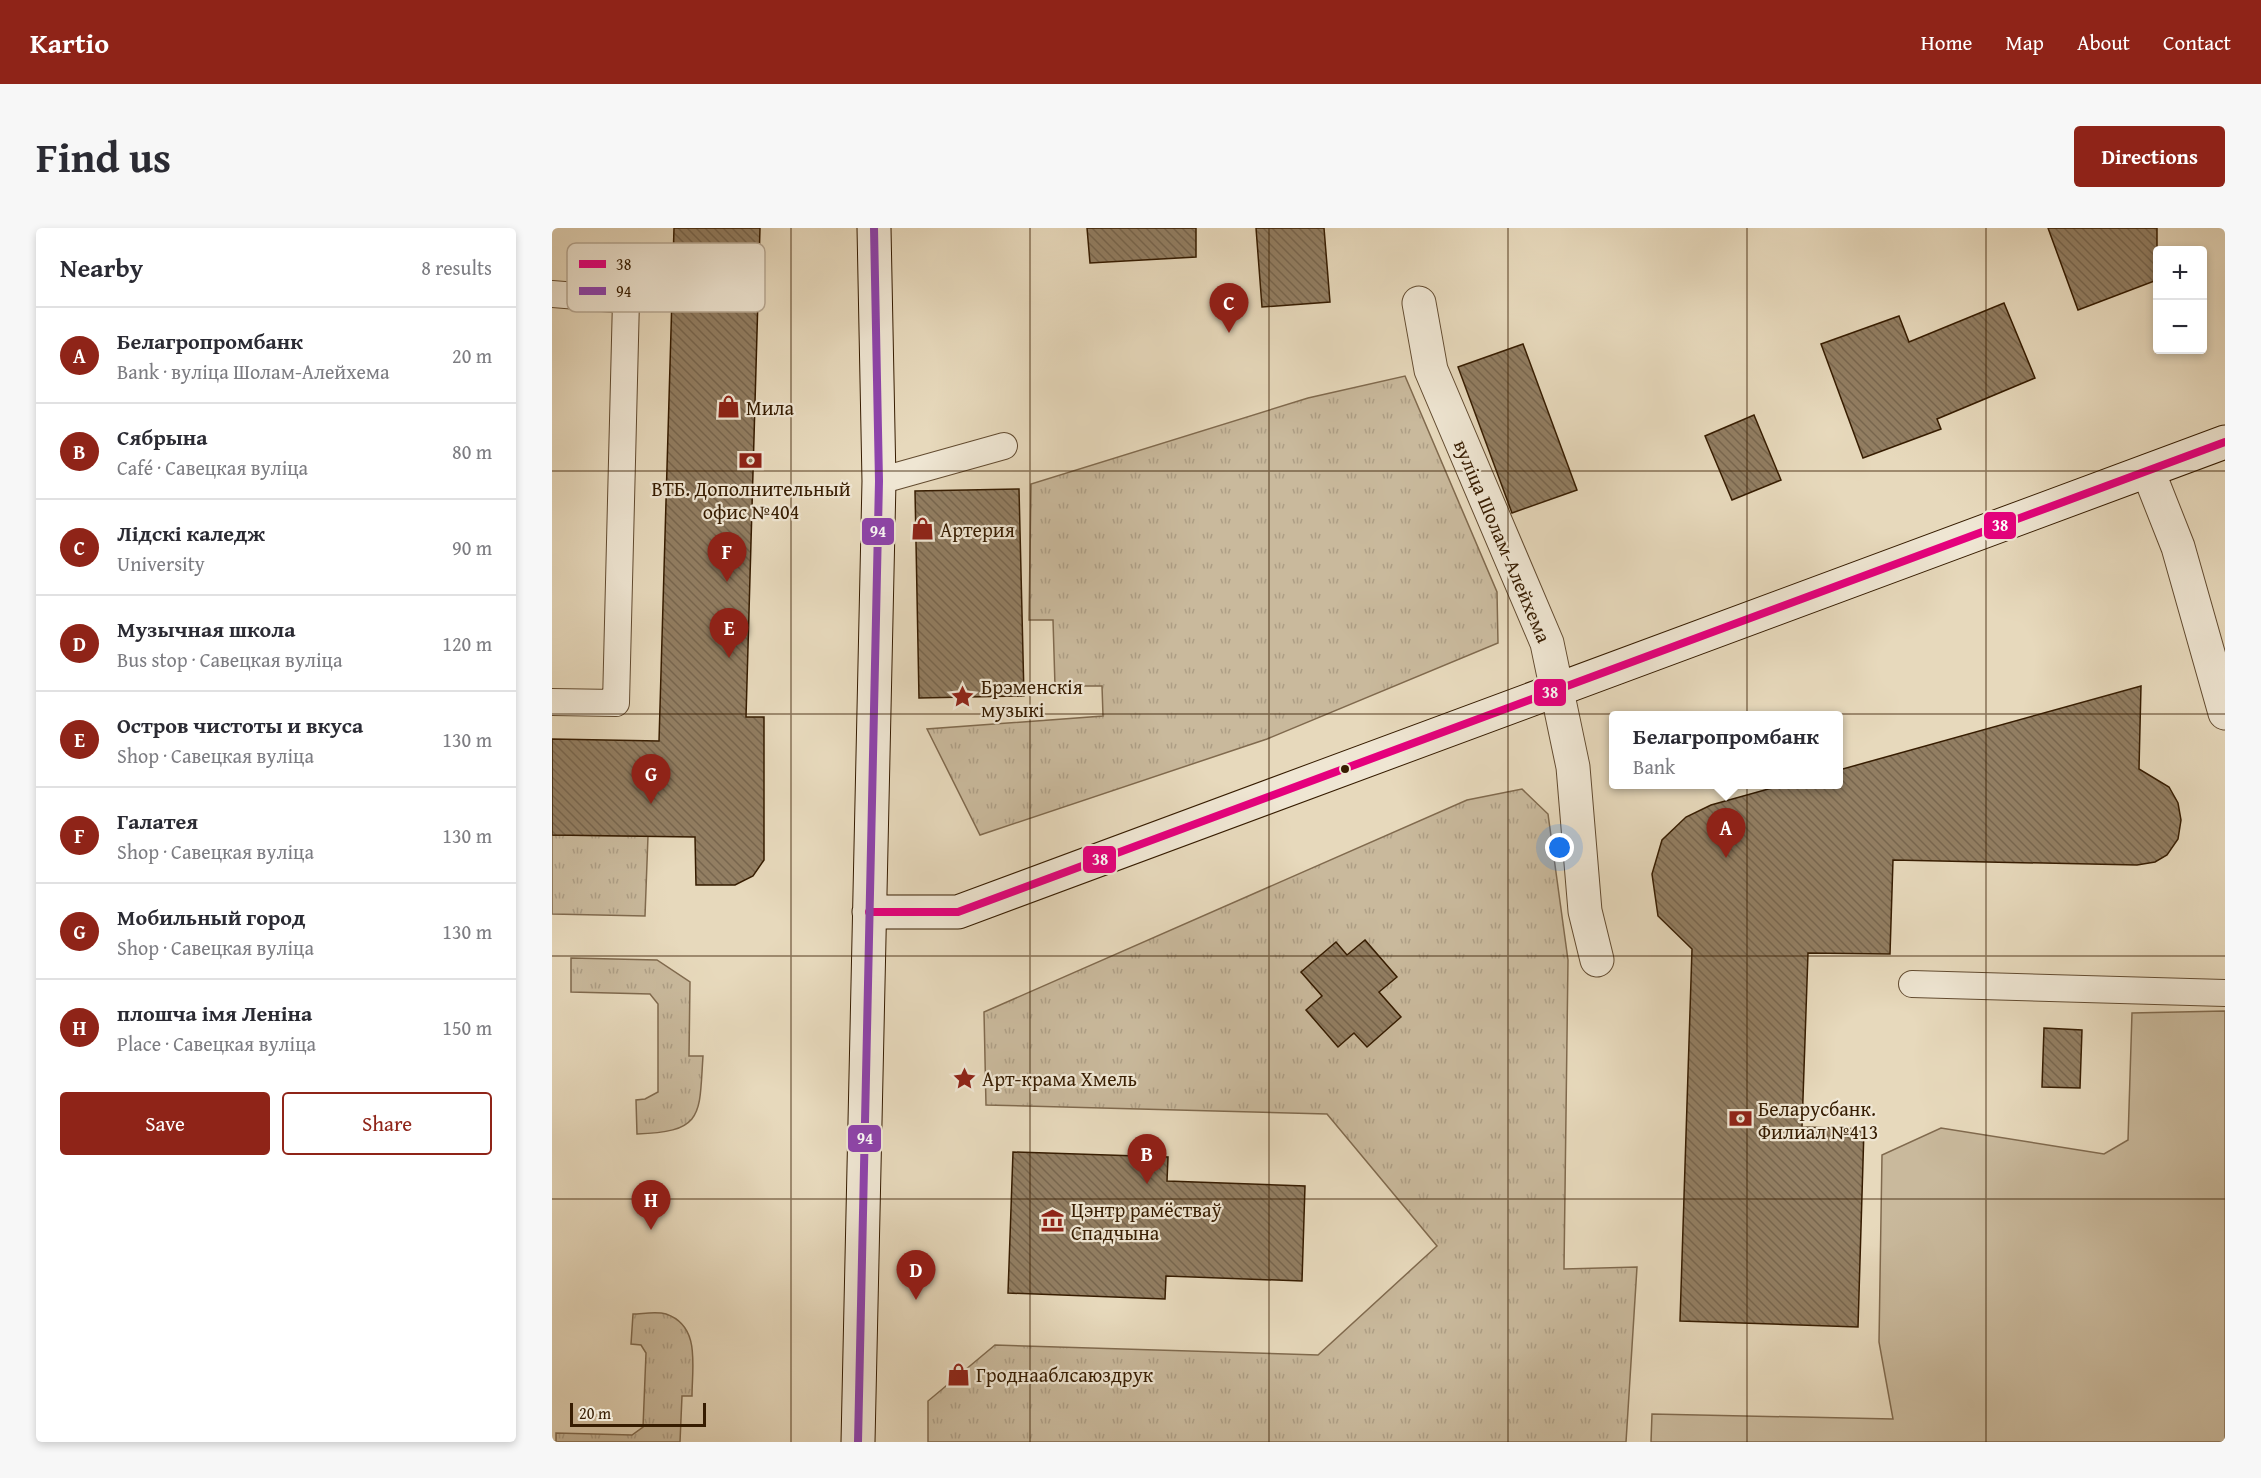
<!DOCTYPE html>
<html lang="en">
<head>
<meta charset="utf-8">
<style>
  body { margin:0; font-family:"Gentium Book Plus",serif; background:#f7f7f7; color:#2b2b33 }
  .controls { position:absolute; right:18px; top:18px; display:grid; overflow:hidden; border-radius:6px; box-shadow:0 3px 9px #0003 }
  .controls button { width:54px; height:54px; display:grid; place-items:center; padding:0; border:0; border-bottom:2px solid #e1e1e2; background:#fff; color:#2b2b33; font:30px sans-serif }
  .scale { position:absolute; left:18px; bottom:15px; width:136px; box-sizing:border-box; padding-left:6px; border:3px solid #361c01; border-top:0; font-size:16px; line-height:21px; white-space:nowrap; color:#361c01; -webkit-text-stroke:4px #efe6d3; paint-order:stroke }
  .you { position:absolute; left:1008px; top:620px; width:21px; height:21px; margin:-15px; border:4px solid #fff; border-radius:50%; background:#1a73e8; box-shadow:0 0 0 9px #1a73e833 }
  .badge { display:grid; place-items:center; width:39px; height:39px; border-radius:50%; background:#8f2418; color:#fff; font-size:20px; font-weight:700 }
  .pin { position:absolute; translate:-50% -50px; filter:drop-shadow(0 2px 3px #0008) }
  .pin::after { content:''; position:absolute; top:32px; width:21px; height:18px; background:inherit; clip-path:polygon(0 0,100% 0,50% 100%) }
  .popup { position:absolute; left:1057px; top:483px; width:234px; height:78px; box-sizing:border-box; display:grid; place-content:center; border-radius:6px; background:#fff; filter:drop-shadow(0 2px 4px #0005); font-size:20px; white-space:nowrap; color:#7c7c81 }
  .popup b { font-size:22px; color:#2b2b33 }
  .popup::after { content:''; position:absolute; left:50%; top:100%; margin-left:-12px; border:12px solid transparent; border-top-color:#fff }
  .list { margin:0; padding:0; list-style:none }
  h2 { display:flex; justify-content:space-between; align-items:center; height:78px; margin:0; padding:0 24px; font-size:26px }
  h2 small { font-size:20px; font-weight:400; color:#7c7c81 }
  .list li { display:grid; grid-template-columns:39px 1fr auto; gap:18px; align-items:center; box-sizing:border-box; height:96px; padding:0 24px; border-top:2px solid #e1e1e2 }
  .list b { display:block; font-size:22px; white-space:nowrap }
  .list p { margin:0; font-size:20px; white-space:nowrap; color:#7c7c81 }
  .list em { font-size:20px; font-style:normal; color:#7c7c81 }
  .actions { display:flex; gap:12px; padding:18px 24px }
  .actions a { flex:1; padding:14px 0; border:2px solid #8f2418; border-radius:6px; text-align:center; font-size:21px; color:#8f2418 }
  .actions .main { background:#8f2418; color:#fff }
  .map { position:relative; flex:none; width:1673px; height:1214px; overflow:hidden; border-radius:6px }
  header { display:flex; align-items:center; gap:36px; box-sizing:border-box; height:84px; padding:0 30px; background:#8f2418; color:#fff }
  header strong { font-size:28px }
  nav { display:flex; gap:33px; margin-inline-start:auto; font-size:21px }
  .intro { display:flex; align-items:center; justify-content:space-between; box-sizing:border-box; height:144px; padding:0 36px }
  h1 { margin:0; font-size:42px }
  .button { padding:15px 27px; border-radius:6px; background:#8f2418; color:#fff; font-size:21px; font-weight:700 }
  main { display:flex; gap:36px; padding:0 36px }
  aside { flex:1; background:#fff; border-radius:6px; box-shadow:0 3px 9px #0003 }
  .map>svg:first-child { display:block }
  .grass { fill:url(#grass-tufts); stroke:#806a4e; stroke-width:1.5 }
  .park { fill:#c9b99c; stroke:#806a4e; stroke-width:1.5 }
  .building { fill:url(#building-back-hatch); stroke:#361c01; stroke-width:1.5 }
  .lines { fill:none; stroke-linecap:round; stroke-linejoin:round }
  .lane-casing { stroke:#624b30; stroke-width:28 }
  .street-casing { stroke:#624b30; stroke-width:35 }
  .secondary-casing { stroke:#361c01; stroke-width:35 }
  .lane { stroke:#efe6d3; stroke-width:26 }
  .street { stroke:#efe6d3; stroke-width:33 }
  .secondary { stroke:#efe6d3; stroke-width:33 }
  .bus-1-casing { stroke:#efe6d3; stroke-width:12 }
  .bus-2-casing { stroke:#efe6d3; stroke-width:12 }
  .bus-1 { stroke:#e5007d; stroke-width:8 }
  .bus-2 { stroke:#8e44ad; stroke-width:8 }
  .grid { fill:none; stroke:#361c01; stroke-width:1.5; stroke-opacity:0.55 }
  .bus-dot { fill:#361c01; stroke:#efe6d3; stroke-width:2 }
  .labels { text-anchor:middle; dominant-baseline:central; stroke-width:4.5; stroke-linejoin:round; paint-order:stroke }
  .poi-label { font-size:20px; fill:#361c01; stroke:#efe6d3; text-anchor:start }
  .street-label { font-size:20px; fill:#361c01; stroke:#efe6d3 }
  .key { fill:#efe6d3; stroke:#b8a994; stroke-width:1.5 }
  .key-label { font-size:16px; fill:#361c01 }
  .line-badge { stroke:#efe6d3; stroke-width:2 }
  .badge-label { font-size:16px; text-anchor:middle; font-weight:bold; fill:#fff }
</style>
</head>
<body>
<header>
<strong>Kartio</strong>
<nav><a>Home</a><a>Map</a><a>About</a><a>Contact</a></nav>
</header>
<div class="intro"><h1>Find us</h1><a class="button">Directions</a></div>
<main>
<aside>
<h2>Nearby<small>8 results</small></h2>
<ul class="list">
<li><span class="badge">A</span><div><b>Белагропромбанк</b><p>Bank · вуліца Шолам-Алейхема</p></div><em>20 m</em></li>
<li><span class="badge">B</span><div><b>Сябрына</b><p>Café · Савецкая вуліца</p></div><em>80 m</em></li>
<li><span class="badge">C</span><div><b>Лідскі каледж</b><p>University</p></div><em>90 m</em></li>
<li><span class="badge">D</span><div><b>Музычная школа</b><p>Bus stop · Савецкая вуліца</p></div><em>120 m</em></li>
<li><span class="badge">E</span><div><b>Остров чистоты и вкуса</b><p>Shop · Савецкая вуліца</p></div><em>130 m</em></li>
<li><span class="badge">F</span><div><b>Галатея</b><p>Shop · Савецкая вуліца</p></div><em>130 m</em></li>
<li><span class="badge">G</span><div><b>Мобильный город</b><p>Shop · Савецкая вуліца</p></div><em>130 m</em></li>
<li><span class="badge">H</span><div><b>плошча імя Леніна</b><p>Place · Савецкая вуліца</p></div><em>150 m</em></li>
</ul>
<div class="actions"><a class="main">Save</a><a>Share</a></div>
</aside>
<div class="map">
<svg width="1673" height="1214" viewBox="0 0 1673 1214">
  <defs>
    <pattern id="grass-tufts" width="24" height="20" patternUnits="userSpaceOnUse" patternTransform="scale(1.5)"><rect width="24" height="20" fill="#c9b99c"/><path d="M3 7l-1-3M5 7V3M7 7l1-3M15 17l-1-3M17 17v-4M19 17l1-3" fill="none" stroke="#ad9e85"/></pattern>
    <pattern id="building-back-hatch" width="6" height="6" patternUnits="userSpaceOnUse" patternTransform="scale(1.5)"><rect width="6" height="6" fill="#927e62"/><path d="M-1 5l2 2M0 0l6 6M5-1l2 2" fill="none" stroke="#78664e"/></pattern>
  </defs>
  <rect width="100%" height="100%" fill="#e7d9bc"/>
  <filter id="stains"><feTurbulence type="fractalNoise" baseFrequency=".00333" numOctaves="4"/><feColorMatrix values="0 0 0 0 .2 0 0 0 0 .09 0 0 0 0 .02 0 0 0 .5 -.17"/></filter>
  <radialGradient id="worn" r=".72"><stop offset=".6" stop-color="#630" stop-opacity="0"/><stop offset="1" stop-color="#630" stop-opacity=".3"/></radialGradient>
  <path class="grass" d="M 853,148 L 945,364 L 946,415 L 715,511 L 428,607 L 375,501 L 551,488 L 550,458 L 503,458 L 501,392 L 477,392 L 479,256 L 756,170 Z
    M 970,561 L 996,586 L 1016,732 L 1012,1041 L 1085,1039 L 1074,1214 L 376,1214 L 376,1173 L 443,1117 L 766,1127 L 885,1018 L 775,886 L 434,877 L 432,784 L 915,572 Z
    M 0,607 L 96,608 L 93,688 L 0,686 Z
    M 19,730 L 105,732 L 138,754 L 137,828 L 151,828 C 147,886 153,904 85,906 L 84,872 L 93,871 L 106,864 L 106,776 L 98,766 L 19,764 Z
    M 81,1086 C 90,1086 104,1083 114,1086 C 149,1098 140,1138 140,1168 L 130,1168 L 128,1214 L 4,1214 L 4,1205 L 80,1207 L 91,1199 L 94,1125 L 89,1117 L 79,1116 Z"/>
  <path class="park" d="M 1673,783 L 1673,1214 L 1099,1214 L 1100,1186 L 1341,1191 L 1327,1114 L 1330,927 L 1389,900 L 1552,926 L 1576,912 L 1580,785 Z"/>
  <path class="building" d="M 122,0 L 208,0 L 194,489 L 212,489 L 212,632 L 201,648 L 183,657 L 144,657 L 143,609 L 0,607 L 0,511 L 107,513 Z
    M 535,0 L 644,0 L 644,29 L 538,35 Z
    M 704,0 L 772,0 L 778,74 L 710,79 Z
    M 1496,0 L 1605,0 L 1605,52 L 1526,82 Z
    M 1452,75 L 1483,150 L 1385,191 L 1389,201 L 1311,230 L 1269,116 L 1347,88 L 1357,114 Z
    M 971,116 L 1025,262 L 960,285 L 906,139 Z
    M 1202,187 L 1229,252 L 1180,272 L 1153,208 Z
    M 467,261 L 472,468 L 367,470 L 363,263 Z
    M 1589,458 L 1587,541 L 1617,559 L 1626,575 L 1629,592 L 1626,611 L 1615,627 L 1603,634 L 1585,637 L 1341,632 L 1338,726 L 1256,725 L 1250,899 L 1312,901 L 1306,1099 L 1128,1093 L 1140,721 L 1106,688 L 1100,646 L 1110,612 L 1134,589 L 1159,577 L 1234,556 L 1287,556 L 1287,542 Z
    M 813,712 L 845,749 L 827,764 L 849,789 L 815,819 L 802,805 L 786,819 L 754,782 L 770,768 L 749,744 L 784,714 L 795,727 Z
    M 1492,800 L 1530,802 L 1528,860 L 1490,859 Z
    M 461,924 L 616,929 L 615,953 L 753,958 L 750,1053 L 614,1048 L 613,1071 L 456,1065 Z"/>
  <g class="lines">
    <defs>
      <path id="lane" d="M 0,66 L 74,72 L 64,475 L 0,474
        M 327,253 L 452,218
        M 1360,756 L 1673,765"/>
      <path id="street" d="M 867,75 L 879,142 L 995,415 L 1021,539 L 1033,683 L 1045,732
        M 1596,243 L 1626,319 L 1673,485"/>
      <path id="secondary" d="M 317,684 L 406,684 L 1673,214
        M 306,1214 L 327,253 L 322,0"/>
    </defs>
    <use href="#lane" class="lane-casing"/>
    <use href="#street" class="street-casing"/>
    <use href="#secondary" class="secondary-casing"/>
    <use href="#lane" class="lane"/>
    <use href="#street" class="street"/>
    <use href="#secondary" class="secondary"/>
    <defs>
      <path id="bus-1" d="M 317,684 L 406,684 L 1673,214"/>
      <path id="bus-2" d="M 306,1214 L 327,253 L 322,0"/>
    </defs>
    <use href="#bus-1" class="bus-1-casing"/>
    <use href="#bus-2" class="bus-2-casing"/>
    <use href="#bus-1" class="bus-1"/>
    <use href="#bus-2" class="bus-2"/>
  </g>
  <path class="grid" d="M 239,0 L 239,1214M 478,0 L 478,1214M 717,0 L 717,1214M 956,0 L 956,1214M 1195,0 L 1195,1214M 1434,0 L 1434,1214M 0,243 L 1673,243M 0,486 L 1673,486M 0,728 L 1673,728M 0,971 L 1673,971"/>
  <defs>
    <symbol id="shop-bare" viewBox="-9 -9 18 18"><path d="M-5-2.5h2.3a2.7 3.5 0 0 1 5.4 0H5L5.5 6h-11ZM-1.5-2.5h3a1.5 2.3 0 0 0-3 0Z" fill="#8f2418" stroke="#efe6d3" stroke-width="2.5" paint-order="stroke"/></symbol>
    <symbol id="bank-bare" viewBox="-9 -9 18 18"><path d="M-6-4H6V4H-6ZM0-2.3a2.3 2.3 0 1 0 0 4.6a2.3 2.3 0 1 0 0-4.6Z" fill="#8f2418" stroke="#efe6d3" stroke-width="2.5" paint-order="stroke"/></symbol>
    <symbol id="sight-bare" viewBox="-9 -9 18 18"><path d="M0-6L1.8-2.2L6-1.7L2.9 1.2L3.7 5.4L0 3.3L-3.7 5.4L-2.9 1.2L-6-1.7L-1.8-2.2Z" fill="#8f2418" stroke="#efe6d3" stroke-width="2.5" paint-order="stroke"/></symbol>
    <symbol id="museum-bare" viewBox="-9 -9 18 18"><path d="M0-6L6-3V-2H-6V-3ZM-5-1h2V3h-2ZM-1-1h2V3h-2ZM3-1h2V3H3ZM-6 4H6V6H-6Z" fill="#8f2418" stroke="#efe6d3" stroke-width="2.5" paint-order="stroke"/></symbol>
  </defs>
  <g fill-rule="evenodd">
    <use href="#shop-bare" x="160" y="162" width="33" height="33"/>
    <use href="#bank-bare" x="182" y="216" width="33" height="33"/>
    <use href="#shop-bare" x="354" y="284" width="33" height="33"/>
    <use href="#sight-bare" x="394" y="452" width="33" height="33"/>
    <use href="#sight-bare" x="396" y="834" width="33" height="33"/>
    <use href="#bank-bare" x="1172" y="874" width="33" height="33"/>
    <use href="#museum-bare" x="484" y="976" width="33" height="33"/>
    <use href="#shop-bare" x="390" y="1130" width="33" height="33"/>
  </g>
  <circle class="bus-dot" cx="793" cy="541" r="5"/>
  <g class="labels">
    <g class="poi-label">
      <text x="194" y="179">Мила</text>
      <text x="199" y="260" text-anchor="middle">ВТБ. Дополнительный<tspan x="199" dy="23">офис №404</tspan></text>
      <text x="388" y="301">Артерия</text>
      <text x="429" y="458">Брэменскія<tspan x="429" dy="23">музыкі</tspan></text>
      <text x="430" y="850">Арт-крама Хмель</text>
      <text x="1206" y="880">Беларусбанк.<tspan x="1206" dy="23">Филиал №413</tspan></text>
      <text x="519" y="981">Цэнтр рамёстваў<tspan x="519" dy="23">Спадчына</tspan></text>
      <text x="424" y="1146">Гроднааблсаюздрук</text>
    </g>
    <g class="street-label">
      <text transform="translate(951 313) rotate(67)">вуліца Шолам-Алейхема</text>
    </g>
  </g>
  <rect x="15" y="15" width="198" height="69" rx="9" class="key"/>
  <rect x="27" y="32" width="27" height="8" fill="#e5007d"/>
  <rect x="27" y="59" width="27" height="8" fill="#8e44ad"/>
  <g class="key-label">
    <text x="64" y="42">38</text>
    <text x="64" y="69">94</text>
  </g>
  <g class="line-badge">
    <rect x="1431" y="283" width="34" height="29" rx="6" fill="#e5007d"/>
    <rect x="309" y="289" width="34" height="29" rx="6" fill="#8e44ad"/>
    <rect x="981" y="450" width="34" height="29" rx="6" fill="#e5007d"/>
    <rect x="530" y="617" width="35" height="29" rx="6" fill="#e5007d"/>
    <rect x="295" y="896" width="35" height="29" rx="6" fill="#8e44ad"/>
  </g>
  <g class="badge-label">
    <text x="1448" y="303">38</text>
    <text x="326" y="309">94</text>
    <text x="998" y="470">38</text>
    <text x="548" y="637">38</text>
    <text x="313" y="916">94</text>
  </g>
  <rect width="100%" height="100%" filter="url(#stains)"/>
  <rect width="100%" height="100%" fill="url(#worn)"/>
</svg>
<div class="controls">
<button>+</button>
<button>−</button>
</div>
<div class="scale">20 m</div>
<div class="you"></div>
<div class="pin badge" style="left:1174px;top:630px">A</div>
<div class="popup"><b>Белагропромбанк</b>Bank</div>
<div class="pin badge" style="left:595px;top:956px">B</div>
<div class="pin badge" style="left:677px;top:105px">C</div>
<div class="pin badge" style="left:364px;top:1072px">D</div>
<div class="pin badge" style="left:177px;top:430px">E</div>
<div class="pin badge" style="left:175px;top:354px">F</div>
<div class="pin badge" style="left:99px;top:576px">G</div>
<div class="pin badge" style="left:99px;top:1002px">H</div>
</div>
</main>
</body>
</html>
